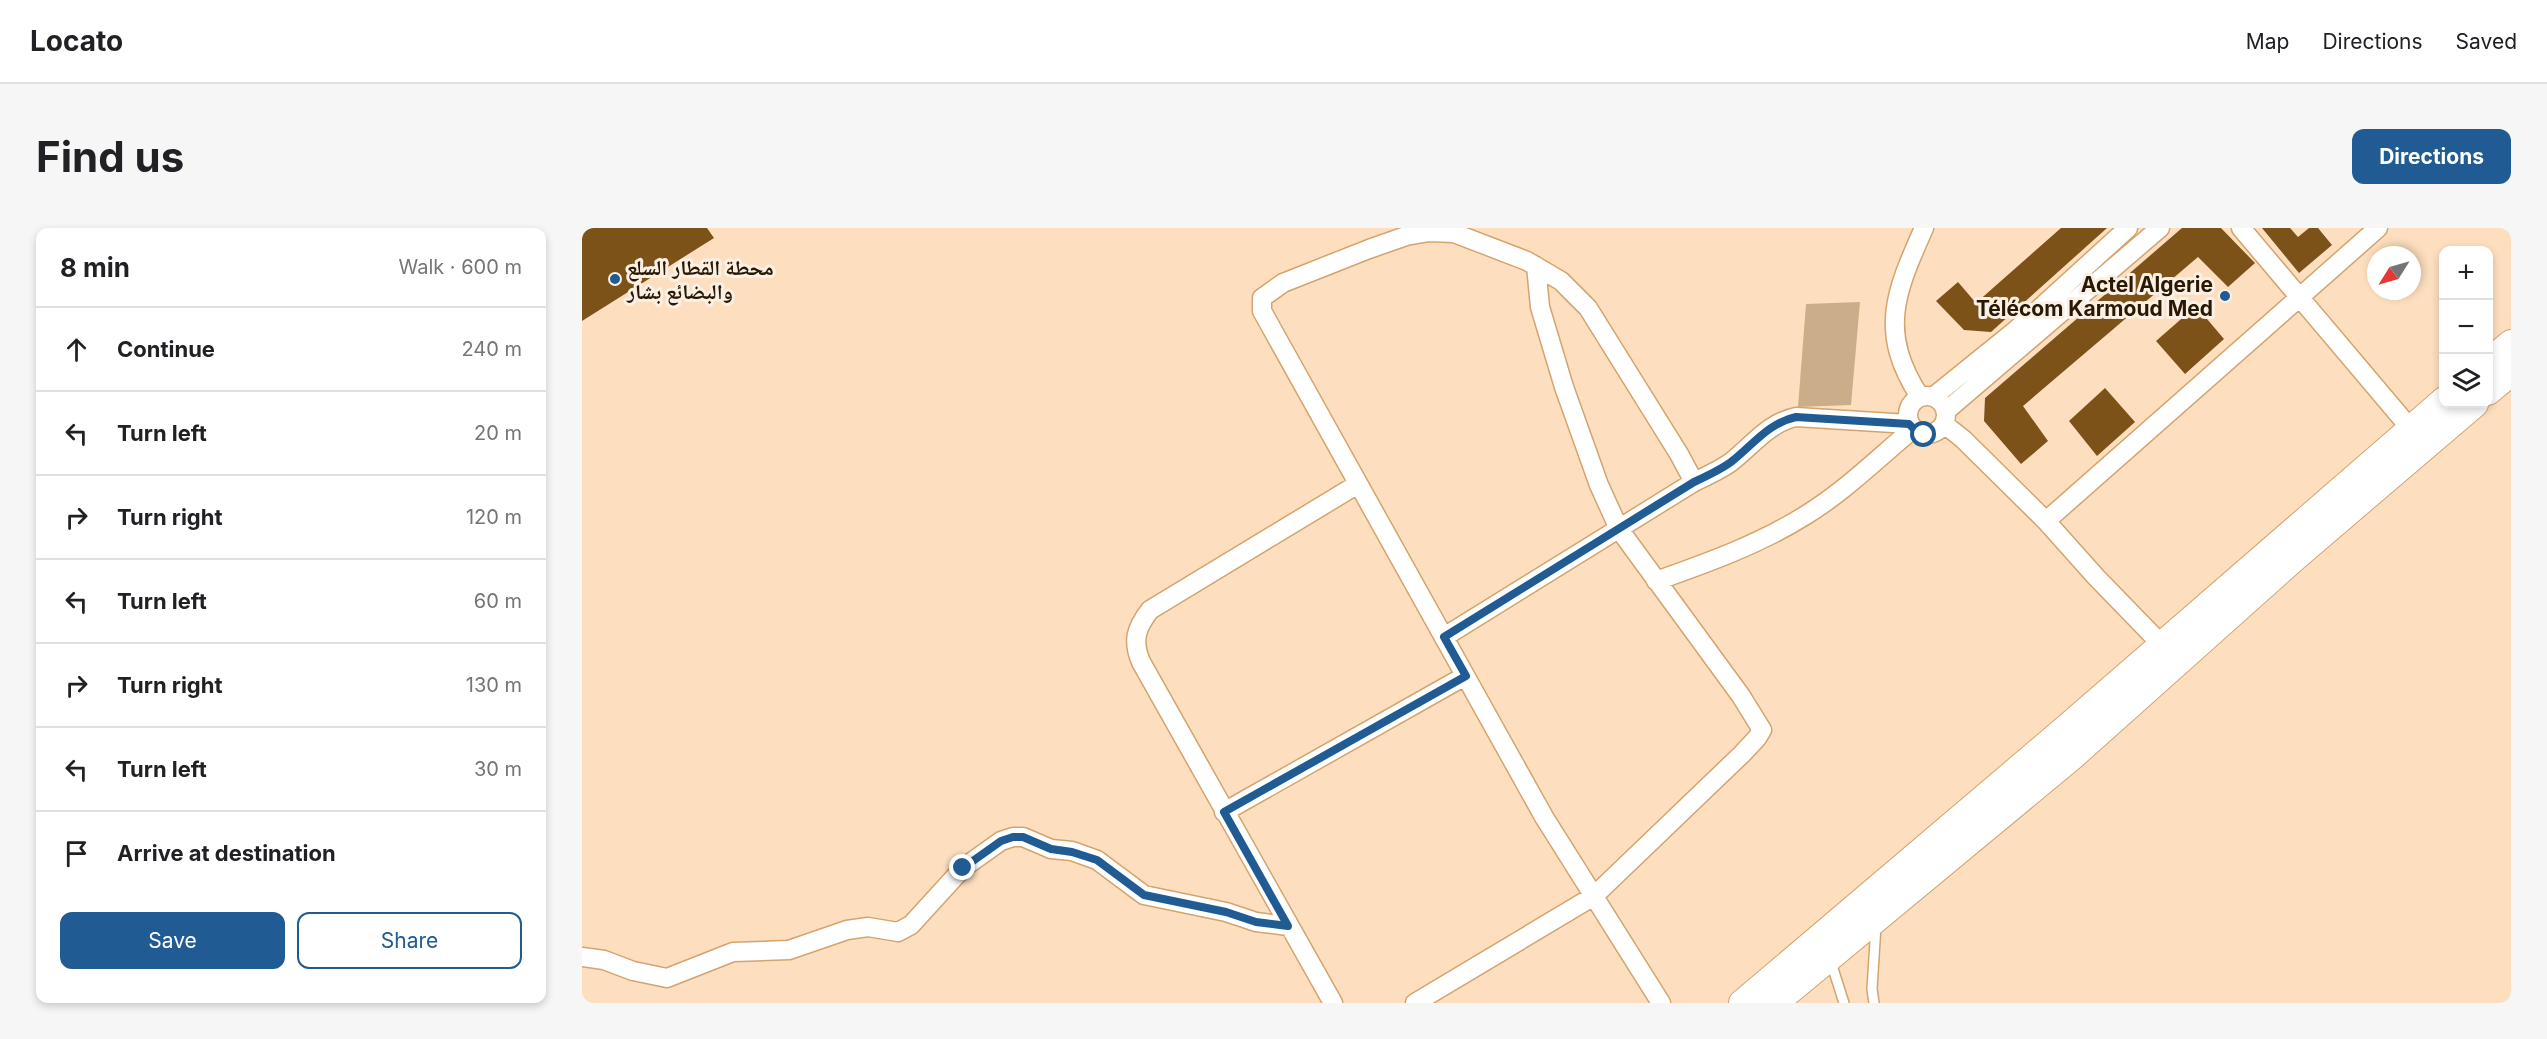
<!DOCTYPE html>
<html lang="en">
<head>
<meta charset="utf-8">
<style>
  body { margin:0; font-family:Inter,"Noto Naskh Arabic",sans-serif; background:#f6f6f6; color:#202124 }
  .controls { position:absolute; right:18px; top:18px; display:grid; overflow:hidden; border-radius:12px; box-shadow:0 3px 9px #0003 }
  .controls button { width:54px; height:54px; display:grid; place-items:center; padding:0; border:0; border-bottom:2px solid #e0e0e0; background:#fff; color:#202124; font:30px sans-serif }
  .compass { position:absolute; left:1785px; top:18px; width:54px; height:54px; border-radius:50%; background:#fff; box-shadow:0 3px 9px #0003; rotate:233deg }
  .stop { position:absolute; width:18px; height:18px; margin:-14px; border:4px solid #205c93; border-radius:50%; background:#fff }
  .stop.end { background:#205c93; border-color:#fff; box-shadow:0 2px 6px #0008 }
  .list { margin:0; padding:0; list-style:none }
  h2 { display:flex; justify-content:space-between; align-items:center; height:78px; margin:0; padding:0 24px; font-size:26px }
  h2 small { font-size:20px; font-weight:400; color:#757577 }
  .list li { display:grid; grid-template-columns:39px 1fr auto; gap:18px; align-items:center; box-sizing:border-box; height:84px; padding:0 24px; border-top:2px solid #e0e0e0 }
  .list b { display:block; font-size:22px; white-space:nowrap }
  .list em { font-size:20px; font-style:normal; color:#757577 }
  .actions { display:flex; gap:12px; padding:18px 24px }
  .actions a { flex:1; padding:14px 0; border:2px solid #205c93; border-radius:12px; text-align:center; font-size:21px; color:#205c93 }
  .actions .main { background:#205c93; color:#fff }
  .icon { flex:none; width:33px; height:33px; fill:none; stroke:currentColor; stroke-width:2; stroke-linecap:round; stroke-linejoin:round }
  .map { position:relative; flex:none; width:1929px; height:775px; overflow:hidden; border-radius:12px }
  header { display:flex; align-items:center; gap:36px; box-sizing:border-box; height:84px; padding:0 30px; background:#fff; border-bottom:2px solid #e0e0e0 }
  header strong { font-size:28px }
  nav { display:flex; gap:33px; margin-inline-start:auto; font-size:21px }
  .intro { display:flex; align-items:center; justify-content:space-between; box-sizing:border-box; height:144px; padding:0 36px }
  h1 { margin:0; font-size:42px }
  .button { padding:15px 27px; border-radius:12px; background:#205c93; color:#fff; font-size:21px; font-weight:700 }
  main { display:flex; gap:36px; padding:0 36px }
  aside { flex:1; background:#fff; border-radius:12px; box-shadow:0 3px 9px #0003 }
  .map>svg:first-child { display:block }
  .green { fill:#ccad8a }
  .building { fill:#7d5218 }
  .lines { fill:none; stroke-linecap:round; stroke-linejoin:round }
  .service-casing { stroke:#d3a46d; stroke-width:12 }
  .minor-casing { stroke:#d3a46d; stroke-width:21 }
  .secondary-casing { stroke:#d3a46d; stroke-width:28 }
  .service { stroke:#fff; stroke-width:9 }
  .minor { stroke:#fff; stroke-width:18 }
  .secondary { stroke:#fff; stroke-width:26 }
  .route { stroke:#205c93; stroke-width:8 }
  .poi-dot { fill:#205c93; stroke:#fbf0e6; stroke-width:2 }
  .labels { text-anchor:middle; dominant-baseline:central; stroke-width:6; stroke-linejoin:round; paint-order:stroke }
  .poi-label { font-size:21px; font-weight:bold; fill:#2a1802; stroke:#fbf0e6; text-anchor:start }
</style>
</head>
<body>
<header>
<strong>Locato</strong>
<nav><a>Map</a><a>Directions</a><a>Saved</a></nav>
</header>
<div class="intro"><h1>Find us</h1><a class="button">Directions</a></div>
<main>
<aside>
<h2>8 min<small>Walk · 600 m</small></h2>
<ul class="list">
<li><svg class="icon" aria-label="ahead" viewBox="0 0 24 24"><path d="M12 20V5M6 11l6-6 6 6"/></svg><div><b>Continue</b></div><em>240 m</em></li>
<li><svg class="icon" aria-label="left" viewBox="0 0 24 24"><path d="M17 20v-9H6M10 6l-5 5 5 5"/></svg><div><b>Turn left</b></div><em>20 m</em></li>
<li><svg class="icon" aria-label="right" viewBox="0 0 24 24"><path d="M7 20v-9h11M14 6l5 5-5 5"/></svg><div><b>Turn right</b></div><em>120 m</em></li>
<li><svg class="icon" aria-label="left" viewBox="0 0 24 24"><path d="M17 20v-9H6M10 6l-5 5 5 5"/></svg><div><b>Turn left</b></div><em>60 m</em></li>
<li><svg class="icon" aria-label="right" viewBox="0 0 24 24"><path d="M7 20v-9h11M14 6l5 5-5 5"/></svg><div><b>Turn right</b></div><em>130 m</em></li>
<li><svg class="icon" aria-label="left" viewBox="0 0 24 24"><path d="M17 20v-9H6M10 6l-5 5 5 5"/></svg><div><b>Turn left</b></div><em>30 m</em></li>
<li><svg class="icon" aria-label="arrive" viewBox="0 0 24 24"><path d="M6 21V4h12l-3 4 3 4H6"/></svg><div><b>Arrive at destination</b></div></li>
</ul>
<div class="actions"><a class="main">Save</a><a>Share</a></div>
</aside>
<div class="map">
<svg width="1929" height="775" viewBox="0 0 1929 775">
  <rect width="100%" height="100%" fill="#fddfbf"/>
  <path class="green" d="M 1278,74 L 1269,177 L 1216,179 L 1224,76 Z"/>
  <path class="building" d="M 0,0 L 125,0 L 132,10 L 0,93 Z
    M 1479,0 L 1525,0 L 1409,104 L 1382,102 L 1354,73 L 1376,54 L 1394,75 Z
    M 1600,0 L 1639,0 L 1673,35 L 1646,59 L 1616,29 L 1441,178 L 1466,213 L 1439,236 L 1402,193 L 1403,170 Z
    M 1680,0 L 1708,0 L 1716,9 L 1727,0 L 1736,0 L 1750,17 L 1717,45 Z
    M 1614,78 L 1642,111 L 1603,146 L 1574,113 Z
    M 1523,160 L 1553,194 L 1515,228 L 1487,193 Z"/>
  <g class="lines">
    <defs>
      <path id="service" d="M 1248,731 L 1262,775
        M 1292,775 L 1290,761 L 1294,697"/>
      <path id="minor" d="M 1659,0 L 1828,200
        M1326 187a19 19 0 1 1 38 0a19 19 0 1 1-38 0Z
        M 1338,169 C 1296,104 1313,65 1342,0
        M 1351,169 L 1434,102 L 1546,0
        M 1364,183 L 1578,0
        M 1362,196 L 1381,211 L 1464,293 L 1514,349 L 1580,417
        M 1464,293 L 1796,0
        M 1074,353 C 1125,335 1178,316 1224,287 C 1263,263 1296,230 1331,201
        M 862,409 L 1112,254
        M 642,584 L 883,448
        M 0,729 L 22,732 L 51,743 L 85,750 L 151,724 L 207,722 L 265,702 L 286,699 L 316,704 L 329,697 L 381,640 L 419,613 L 431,609 L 441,609 L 469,621 L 490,623 L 515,632 L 562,667 L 644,684 L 674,694 L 706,698
        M 751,775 L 559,434 C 550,413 554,400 568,382 L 776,256
        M 833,775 L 1012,668 L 1160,526 L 1175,510 L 1180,502 L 1159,468 L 1037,301 L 1017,257 L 982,159 L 958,79 L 954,38
        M 1079,775 L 962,589 L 680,83 L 680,70 L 701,55 L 787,21 L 824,8 L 847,4 L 872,5 L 945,33 L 979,53 L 1006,80 L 1097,226 L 1112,254 C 1125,248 1138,242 1149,234 C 1171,217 1186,195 1214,189 L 1327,196"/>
      <path id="secondary" d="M 1906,134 L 1929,115
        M 1906,164 L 1929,145
        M 1160,775 L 1484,500 L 1862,172
        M 1193,775 L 1490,529 L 1715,328 L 1893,176"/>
    </defs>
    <use href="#service" class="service-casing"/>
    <use href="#minor" class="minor-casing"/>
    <use href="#secondary" class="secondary-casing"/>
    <use href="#service" class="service"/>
    <use href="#minor" class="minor"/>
    <use href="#secondary" class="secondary"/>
  </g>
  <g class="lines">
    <path class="route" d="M 381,640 L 419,613 L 431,609 L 441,609 L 469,621 L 490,624 L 515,632 L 562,667 L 644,684 L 674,694 L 706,698 L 642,584 L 884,448 L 862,409 L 1112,254 C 1125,248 1138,242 1149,234 C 1171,217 1186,195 1214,189 L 1327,196 L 1336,205 L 1342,207"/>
  </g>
  <g class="poi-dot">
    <circle cx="33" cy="51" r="6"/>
    <circle cx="1643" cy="68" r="6"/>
  </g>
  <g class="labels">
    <g class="poi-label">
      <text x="45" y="39">محطة القطار السلع<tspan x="45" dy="24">والبضائع بشار</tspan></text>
      <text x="1631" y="56" text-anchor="end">Actel Algerie<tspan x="1631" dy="24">Télécom Karmoud Med</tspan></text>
    </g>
  </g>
</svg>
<div class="controls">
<button>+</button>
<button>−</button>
<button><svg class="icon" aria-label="layers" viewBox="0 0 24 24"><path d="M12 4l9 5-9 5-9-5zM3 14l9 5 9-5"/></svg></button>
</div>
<svg class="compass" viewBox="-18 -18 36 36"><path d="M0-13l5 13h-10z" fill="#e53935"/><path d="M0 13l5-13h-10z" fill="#757577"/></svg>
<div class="stop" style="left:1342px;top:207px"></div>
<div class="stop end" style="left:381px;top:640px"></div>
</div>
</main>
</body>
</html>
